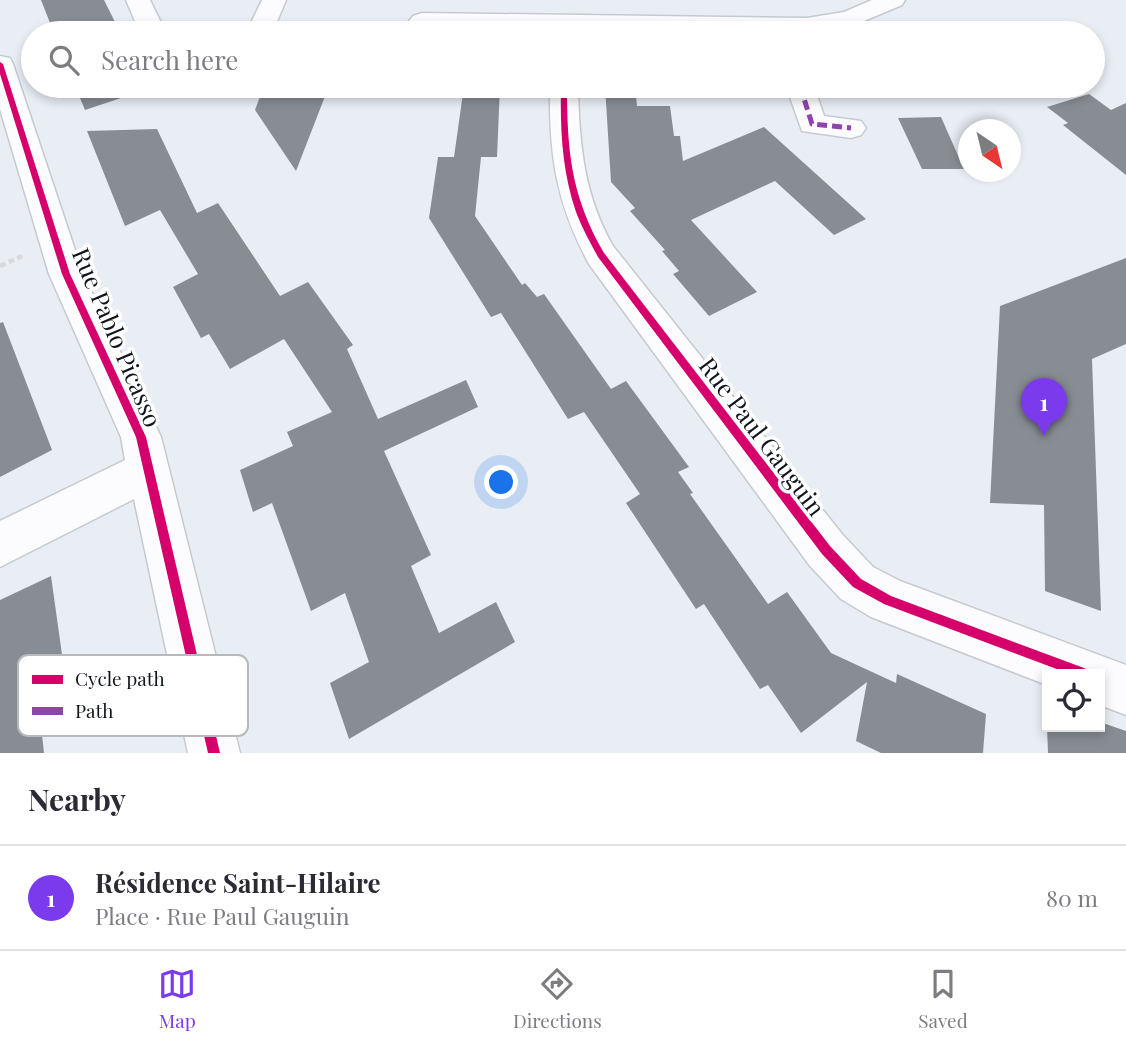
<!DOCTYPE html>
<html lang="en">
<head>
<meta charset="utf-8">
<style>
  body { margin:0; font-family:"Playfair Display",serif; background:#f7f7f7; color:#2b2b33 }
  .controls { position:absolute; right:21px; bottom:21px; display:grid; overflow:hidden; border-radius:0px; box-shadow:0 4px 10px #0003 }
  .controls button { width:63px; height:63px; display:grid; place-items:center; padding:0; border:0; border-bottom:2px solid #e1e1e2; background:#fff; color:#2b2b33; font:35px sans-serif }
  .compass { position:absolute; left:958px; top:119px; width:63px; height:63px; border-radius:50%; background:#fff; box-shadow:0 4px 10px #0003; rotate:145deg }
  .you { position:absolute; left:502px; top:483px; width:24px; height:24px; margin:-18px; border:5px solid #fff; border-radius:50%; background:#1a73e8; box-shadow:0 0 0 10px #1a73e833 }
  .badge { display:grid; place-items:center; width:46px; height:46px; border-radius:50%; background:#7c3aed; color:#fff; font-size:23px; font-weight:700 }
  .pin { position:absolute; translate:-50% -58px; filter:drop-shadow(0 2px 4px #0008) }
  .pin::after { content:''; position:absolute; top:37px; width:24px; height:21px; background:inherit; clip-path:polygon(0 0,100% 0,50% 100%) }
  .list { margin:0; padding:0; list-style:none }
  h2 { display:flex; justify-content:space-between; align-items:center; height:91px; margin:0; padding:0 28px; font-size:30px }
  h2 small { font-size:23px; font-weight:400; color:#7c7c81 }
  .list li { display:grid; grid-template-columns:46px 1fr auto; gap:21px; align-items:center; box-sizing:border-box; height:105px; padding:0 28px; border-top:2px solid #e1e1e2 }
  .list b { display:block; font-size:26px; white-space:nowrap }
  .list p { margin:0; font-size:23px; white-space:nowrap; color:#7c7c81 }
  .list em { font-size:23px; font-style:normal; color:#7c7c81 }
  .icon { flex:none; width:38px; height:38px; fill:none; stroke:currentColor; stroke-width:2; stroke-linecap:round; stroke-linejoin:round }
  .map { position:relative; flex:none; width:1126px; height:753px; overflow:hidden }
  .search { position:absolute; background:#fff; box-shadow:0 4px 10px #0003; left:21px; right:21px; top:21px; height:77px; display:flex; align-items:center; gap:18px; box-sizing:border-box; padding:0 24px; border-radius:38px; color:#7c7c81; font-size:26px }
  .sheet { height:196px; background:#fff }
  nav { display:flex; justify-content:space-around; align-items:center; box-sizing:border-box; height:98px; border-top:2px solid #e1e1e2; background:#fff; font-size:19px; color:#7c7c81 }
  nav a { display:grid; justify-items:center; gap:4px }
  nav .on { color:#7c3aed }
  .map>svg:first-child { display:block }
  .building { fill:#888d94 }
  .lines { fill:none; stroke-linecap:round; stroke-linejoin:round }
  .street-casing { stroke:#c5cad2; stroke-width:3 }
  .path { stroke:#d7d9db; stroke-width:4.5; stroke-dasharray:6 3.5; stroke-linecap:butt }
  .street { fill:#fcfcfe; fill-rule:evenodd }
  .quiet { stroke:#8e44ad; stroke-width:5; stroke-dasharray:10 5; stroke-linecap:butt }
  .cycleway-casing { stroke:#fff; stroke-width:4 }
  .cycleway { fill:#d6006c; fill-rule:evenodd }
  .labels { text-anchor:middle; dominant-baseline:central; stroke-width:7; stroke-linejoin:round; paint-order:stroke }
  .street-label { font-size:24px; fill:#10151e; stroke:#fff }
  .key { fill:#fff; stroke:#b7b9bc; stroke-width:2 }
  .key-label { font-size:19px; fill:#10151e }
</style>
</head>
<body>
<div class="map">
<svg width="1126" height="753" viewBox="0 0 1126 753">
  <rect width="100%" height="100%" fill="#e9eef5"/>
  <path class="building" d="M 41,0 L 104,0 L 118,28 L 108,33 L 54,33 Z
    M 75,86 L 132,86 L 136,93 L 85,110 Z
    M 264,86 L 329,86 L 296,171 L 255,110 Z
    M 464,86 L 500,86 L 497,157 L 481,157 L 475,216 L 522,285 L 525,283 L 537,297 L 544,294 L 611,389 L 626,381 L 689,467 L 678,472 L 693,493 L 690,494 L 768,604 L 787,592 L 831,653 L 896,683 L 897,674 L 986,714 L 983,753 L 881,753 L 856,741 L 867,682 L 801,733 L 768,685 L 760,689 L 704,604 L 696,609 L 626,503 L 640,494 L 584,412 L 568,419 L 501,313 L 491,317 L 429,218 L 438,157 L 471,157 L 454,157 Z
    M 605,86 L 635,86 L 637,106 L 670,106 L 674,136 L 680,136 L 683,161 L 764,127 L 866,219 L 834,235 L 775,181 L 691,220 L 757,292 L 709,316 L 673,274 L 679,271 L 662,251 L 665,250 L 630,211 L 635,208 L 611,182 Z
    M 1089,94 L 1111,110 L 1126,103 L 1126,175 L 1063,125 L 1068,123 L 1047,107 Z
    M 941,117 L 964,169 L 922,169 L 898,118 Z
    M 157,129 L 197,213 L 218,203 L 280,296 L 308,282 L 353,345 L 347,349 L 378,419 L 466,380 L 478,407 L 384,451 L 431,555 L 411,566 L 439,633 L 496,602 L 515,642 L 349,739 L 330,683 L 369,662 L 345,593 L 311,611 L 272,503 L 253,512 L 240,470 L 293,446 L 287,432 L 332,412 L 284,339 L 230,369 L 209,334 L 201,338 L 173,287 L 198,274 L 160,210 L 125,226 L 87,131 Z
    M 1126,258 L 1126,344 L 1092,359 L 1101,611 L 1045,591 L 1044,505 L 990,503 L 1000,306 Z
    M 3,322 L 52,450 L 0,477 L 0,323 Z
    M 51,576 L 65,676 L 37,690 L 44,753 L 0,753 L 0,600 Z
    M 1100,722 L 1126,731 L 1126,753 L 1048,753 L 1047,727 L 1100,727 Z"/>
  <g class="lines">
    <defs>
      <path id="street" d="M 126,0 L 150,0 L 166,33 L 140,33 Z
        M 262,0 L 286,0 L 276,24 L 352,23 L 361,26 L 365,31 L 363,33 L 204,33 L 208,28 L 250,25 Z
        M 872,0 L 905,0 L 902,5 L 859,23 L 809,33 L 422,29 L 413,26 L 409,21 L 413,16 L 422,13 L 807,18 L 844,12 Z
        M 0,56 L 10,58 L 13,64 L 83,274 L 161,437 L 240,753 L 188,753 L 134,499 L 0,567 L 0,521 L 125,460 L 121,437 L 49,274 L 0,109 Z
        M 550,86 L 578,86 C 579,143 584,196 613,246 L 842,534 L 873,567 L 900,581 L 1126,665 L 1126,715 L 1100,705 L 1100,674 L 1047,674 L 1047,685 L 871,617 L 841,599 L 810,566 L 589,264 C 556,203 549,155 550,86 Z
        M 786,86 L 814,86 L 824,116 L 861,121 L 866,128 L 861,135 L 851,138 L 802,131 Z"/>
    </defs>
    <use href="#street" class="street-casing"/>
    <path class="path" d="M 0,266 L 22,256"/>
    <use href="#street" class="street"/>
    <path class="quiet" d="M 781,26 L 783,33
      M 800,86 L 812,124 L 851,128"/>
    <defs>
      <path id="cycleway" d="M 0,62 L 3,64 L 70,274 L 146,437 L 220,753 L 208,753 L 136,437 L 62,274 L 0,74 Z
        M 561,86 L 567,86 C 567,151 571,196 604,253 L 830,546 L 861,579 L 891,596 L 1084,668 L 1088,670 L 1090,674 L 1070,674 L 884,604 L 853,587 L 822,554 L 598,257 C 590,242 582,228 576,212 C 562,171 560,129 561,86 Z"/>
    </defs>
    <use href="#cycleway" class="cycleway-casing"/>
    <use href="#cycleway" class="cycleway"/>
  </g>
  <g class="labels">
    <g class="street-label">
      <text transform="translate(118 337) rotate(67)">Rue Pablo Picasso</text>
      <text transform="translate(763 436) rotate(53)">Rue Paul Gauguin</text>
    </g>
  </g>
  <rect x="18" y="655" width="230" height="81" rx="10" class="key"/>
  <rect x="32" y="675" width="31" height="9" fill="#d6006c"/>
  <rect x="32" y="707" width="31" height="8" fill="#8e44ad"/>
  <g class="key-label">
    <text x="75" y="686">Cycle path</text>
    <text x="75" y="718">Path</text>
  </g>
</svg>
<div class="controls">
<button><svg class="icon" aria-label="locate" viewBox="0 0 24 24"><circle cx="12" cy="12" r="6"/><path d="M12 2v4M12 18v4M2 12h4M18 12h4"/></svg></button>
</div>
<svg class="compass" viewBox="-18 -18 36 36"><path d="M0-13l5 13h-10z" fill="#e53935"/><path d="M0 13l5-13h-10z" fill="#7c7c81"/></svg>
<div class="you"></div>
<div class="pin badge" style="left:1044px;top:436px">1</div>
<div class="search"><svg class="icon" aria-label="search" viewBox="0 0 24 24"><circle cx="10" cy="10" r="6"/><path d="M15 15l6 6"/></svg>Search here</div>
</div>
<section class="sheet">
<h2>Nearby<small></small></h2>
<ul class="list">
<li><span class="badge">1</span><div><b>Résidence Saint-Hilaire</b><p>Place · Rue Paul Gauguin</p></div><em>80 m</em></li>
</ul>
</section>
<nav>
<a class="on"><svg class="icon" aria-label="map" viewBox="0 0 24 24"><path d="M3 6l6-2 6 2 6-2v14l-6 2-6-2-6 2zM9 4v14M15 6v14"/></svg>Map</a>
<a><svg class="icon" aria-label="directions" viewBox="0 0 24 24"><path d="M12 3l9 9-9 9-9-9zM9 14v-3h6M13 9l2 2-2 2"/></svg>Directions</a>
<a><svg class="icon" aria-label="saved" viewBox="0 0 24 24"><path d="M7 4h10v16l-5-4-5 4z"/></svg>Saved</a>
</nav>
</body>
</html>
